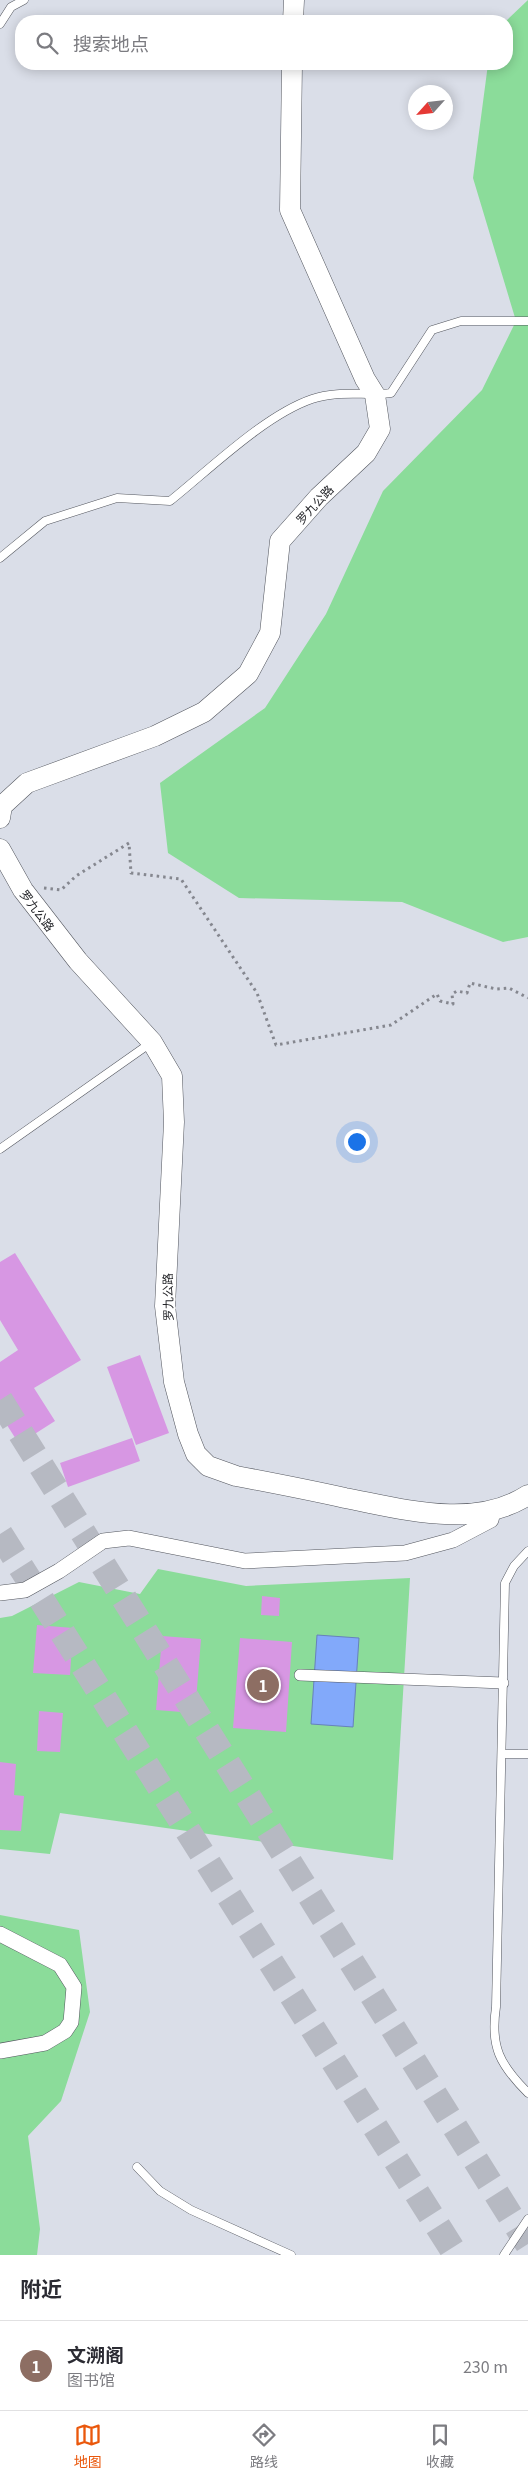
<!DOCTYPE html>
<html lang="zh">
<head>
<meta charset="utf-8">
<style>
  body { margin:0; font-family:Georgia,"Noto Sans SC",serif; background:#f7f7f7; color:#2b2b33 }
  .compass { position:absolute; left:408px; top:85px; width:45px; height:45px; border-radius:50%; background:#fff; box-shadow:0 2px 12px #0003; rotate:243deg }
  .you { position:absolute; left:356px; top:1141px; width:18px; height:18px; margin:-12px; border:4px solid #fff; border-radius:50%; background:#1a73e8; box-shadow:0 0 0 8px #1a73e833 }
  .badge { display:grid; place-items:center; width:32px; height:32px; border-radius:50%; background:#ea580c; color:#fff; font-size:16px; font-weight:700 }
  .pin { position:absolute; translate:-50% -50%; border:2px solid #fff; box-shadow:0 1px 5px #0006 }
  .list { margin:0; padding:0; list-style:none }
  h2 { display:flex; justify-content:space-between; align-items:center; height:65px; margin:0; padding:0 20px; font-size:21px }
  h2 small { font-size:16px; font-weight:400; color:#7c7c81 }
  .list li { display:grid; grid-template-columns:32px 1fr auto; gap:15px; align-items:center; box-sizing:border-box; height:90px; padding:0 20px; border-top:1px solid #e1e1e2 }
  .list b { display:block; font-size:19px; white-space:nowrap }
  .list p { margin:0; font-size:16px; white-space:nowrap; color:#7c7c81 }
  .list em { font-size:16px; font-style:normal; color:#7c7c81 }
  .icon { flex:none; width:28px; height:28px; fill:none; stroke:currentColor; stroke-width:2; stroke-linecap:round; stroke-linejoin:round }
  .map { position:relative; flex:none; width:528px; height:2255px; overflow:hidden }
  .search { position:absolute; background:#fff; box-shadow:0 2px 12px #0003; left:15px; right:15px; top:15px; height:55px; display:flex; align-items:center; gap:12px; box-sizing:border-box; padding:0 18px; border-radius:20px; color:#7c7c81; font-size:19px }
  .sheet { height:155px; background:#fff }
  nav { display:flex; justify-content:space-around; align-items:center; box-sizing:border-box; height:70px; border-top:1px solid #e1e1e2; background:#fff; font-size:14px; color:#7c7c81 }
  nav a { display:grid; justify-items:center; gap:2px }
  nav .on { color:#ea580c }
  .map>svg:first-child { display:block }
  .green { fill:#8bdc9a }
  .water { fill:#82a9fa; stroke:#6682bc }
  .building { fill:#d797e3 }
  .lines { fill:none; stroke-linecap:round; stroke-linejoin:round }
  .trunk-tunnel { stroke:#b6b9c2; stroke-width:26; stroke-dasharray:26 13; stroke-linecap:butt }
  .service-casing { stroke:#53565e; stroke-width:9 }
  .pedestrian-casing { stroke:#53565e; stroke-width:12 }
  .minor-casing { stroke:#53565e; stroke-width:16 }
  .tertiary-casing { stroke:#53565e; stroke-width:21 }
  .path { stroke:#85878f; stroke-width:3; stroke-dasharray:2.5 4; stroke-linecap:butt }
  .service { stroke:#fff; stroke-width:8 }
  .pedestrian { stroke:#fff; stroke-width:11 }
  .minor { stroke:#fff; stroke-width:15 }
  .tertiary { stroke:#fff; stroke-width:20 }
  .labels { text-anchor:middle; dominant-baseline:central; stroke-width:4; stroke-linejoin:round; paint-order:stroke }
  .street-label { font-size:12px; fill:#25262a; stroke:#fff }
</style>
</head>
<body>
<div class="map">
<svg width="528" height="2255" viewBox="0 0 528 2255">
  <rect width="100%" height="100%" fill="#dadee8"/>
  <path class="green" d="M 528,0 L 528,937 L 503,942 L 402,902 L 239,898 L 168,853 L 160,783 L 265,708 L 326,614 L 383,491 L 482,390 L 516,321 L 473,178 L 488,64 L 507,64 L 506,21 Z
    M 158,1569 L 246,1586 L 410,1578 L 393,1860 L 60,1813 L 50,1854 L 0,1849 L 0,1618 L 12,1616 L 79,1582 L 140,1594 Z
    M 0,1915 L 79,1930 L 90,2012 L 61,2101 L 28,2136 L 40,2229 L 37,2255 L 0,2255 Z"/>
  <path class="water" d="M 317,1635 L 359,1638 L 353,1727 L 311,1724 Z"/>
  <path class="building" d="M 15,1253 L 81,1360 L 34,1388 L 55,1421 L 19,1444 L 0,1414 L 0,1362 L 18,1350 L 0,1320 L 0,1262 Z
    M 140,1355 L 169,1433 L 136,1445 L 107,1367 Z
    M 132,1438 L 140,1461 L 68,1487 L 60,1463 Z
    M 262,1596 L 280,1598 L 279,1616 L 261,1615 Z
    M 37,1625 L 73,1628 L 70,1675 L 33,1673 Z
    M 162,1636 L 201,1639 L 195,1713 L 156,1710 Z
    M 240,1638 L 292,1642 L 286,1732 L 233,1728 Z
    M 39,1711 L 63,1713 L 60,1752 L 37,1751 Z
    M 0,1762 L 16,1764 L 14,1795 L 24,1796 L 21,1831 L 0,1830 Z"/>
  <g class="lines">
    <path class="trunk-tunnel" d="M 0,1400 L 528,2244
      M 0,1534 L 456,2255"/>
    <defs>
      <path id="service" d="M 0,24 L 11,7 L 24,0
        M 0,558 L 45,521 L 117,498 L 170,501 C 210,469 265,415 312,399 C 338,390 365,396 391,393 L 432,330 L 461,321 L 528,321
        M 0,1149 L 152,1042
        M 528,1551 L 514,1566 L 505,1583 L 496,2007 C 490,2047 500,2065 528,2093
        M 502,1754 L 528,1754
        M 137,2167 L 160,2191 L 191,2210 L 291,2255
        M 504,2255 L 528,2219"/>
      <path id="pedestrian" d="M 300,1675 L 503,1683"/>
      <path id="minor" d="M 0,1593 L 25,1590 L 59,1571 L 103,1541 L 129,1538 L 245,1561 L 405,1553 L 453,1540 L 491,1520 L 494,1508
        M 0,1934 L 60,1965 L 74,1987 L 71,2022 L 65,2031 L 45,2043 L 0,2051"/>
      <path id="tertiary" d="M 293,21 L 294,0
        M 0,818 L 2,806 L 27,783 L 155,736 L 204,712 L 248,674 L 270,633 L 280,541 L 319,497 L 366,453 L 380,429 L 375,395 L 365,379 L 290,210 L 292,64
        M 0,849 L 23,890 L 78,961 L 152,1042 L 172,1076 L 174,1122 L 165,1306 L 174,1382 L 188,1434 L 196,1454 L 208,1466 L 236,1476 C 273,1483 309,1490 345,1498 C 403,1509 474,1530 528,1495"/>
    </defs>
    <use href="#service" class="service-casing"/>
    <use href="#pedestrian" class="pedestrian-casing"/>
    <use href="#minor" class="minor-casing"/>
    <use href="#tertiary" class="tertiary-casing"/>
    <path class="path" d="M 44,888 L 61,890 L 76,876 L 129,843 L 131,873 L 181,879 L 257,993 L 276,1045 L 391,1025 L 437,994 L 440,1001 L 453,1004 L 452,994 L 457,991 L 467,993 L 470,983 L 496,989 L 509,988 L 528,998"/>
    <use href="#service" class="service"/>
    <use href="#pedestrian" class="pedestrian"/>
    <use href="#minor" class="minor"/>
    <use href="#tertiary" class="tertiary"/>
  </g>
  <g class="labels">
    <g class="street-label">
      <text transform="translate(314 504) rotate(-47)">罗九公路</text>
      <text transform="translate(38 910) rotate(53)">罗九公路</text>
      <text transform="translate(167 1297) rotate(-91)">罗九公路</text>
    </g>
  </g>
</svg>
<svg class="compass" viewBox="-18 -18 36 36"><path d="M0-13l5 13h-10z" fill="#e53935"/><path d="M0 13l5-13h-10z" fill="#7c7c81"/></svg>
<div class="you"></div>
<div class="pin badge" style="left:263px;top:1685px;background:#8d6e63">1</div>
<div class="search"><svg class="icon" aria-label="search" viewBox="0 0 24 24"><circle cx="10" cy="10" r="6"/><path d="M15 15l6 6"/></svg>搜索地点</div>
</div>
<section class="sheet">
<h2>附近<small></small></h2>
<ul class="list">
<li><span class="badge" style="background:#8d6e63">1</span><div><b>文溯阁</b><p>图书馆</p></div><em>230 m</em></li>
</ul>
</section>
<nav>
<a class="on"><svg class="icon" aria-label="map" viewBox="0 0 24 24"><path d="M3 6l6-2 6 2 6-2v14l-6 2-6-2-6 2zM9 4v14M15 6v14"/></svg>地图</a>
<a><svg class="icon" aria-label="directions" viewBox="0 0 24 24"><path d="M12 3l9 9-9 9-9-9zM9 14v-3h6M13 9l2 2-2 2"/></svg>路线</a>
<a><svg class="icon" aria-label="saved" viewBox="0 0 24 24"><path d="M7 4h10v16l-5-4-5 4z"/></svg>收藏</a>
</nav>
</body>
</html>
